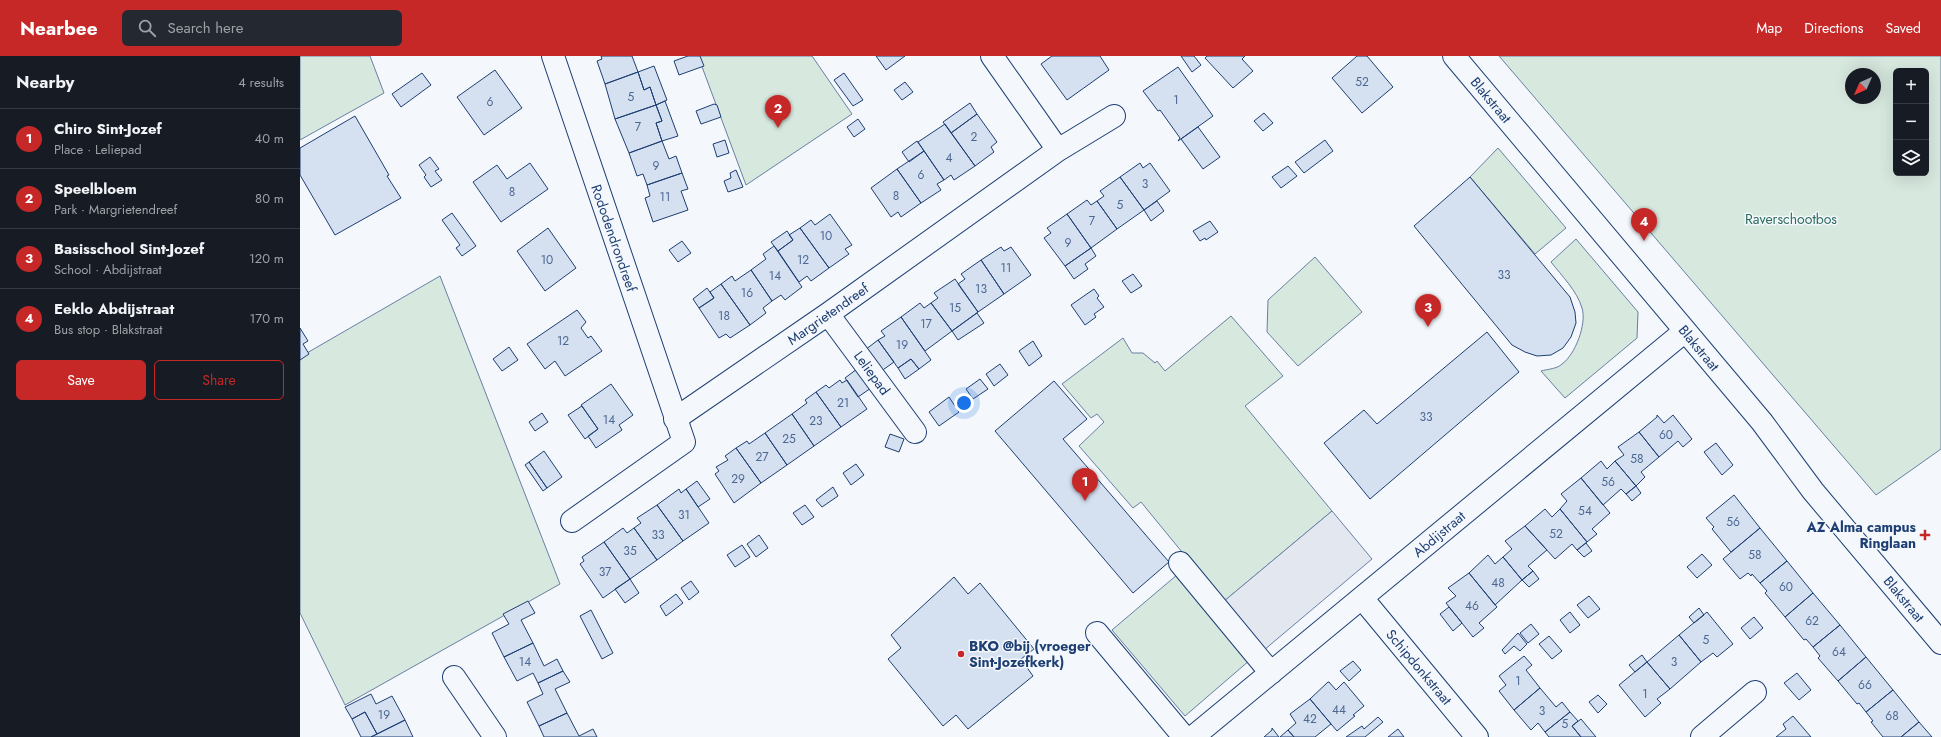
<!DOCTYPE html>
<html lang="en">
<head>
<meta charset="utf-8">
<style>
  body { margin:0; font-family:Jost,sans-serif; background:#242831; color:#f1f3f6 }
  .controls { position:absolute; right:12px; top:12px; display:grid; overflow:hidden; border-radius:6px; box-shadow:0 4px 16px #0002 }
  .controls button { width:36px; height:36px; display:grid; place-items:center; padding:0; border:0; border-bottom:1px solid #363941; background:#171b24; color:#f1f3f6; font:20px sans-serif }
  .compass { position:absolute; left:1545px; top:12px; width:36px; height:36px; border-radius:50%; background:#171b24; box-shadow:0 4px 16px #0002; rotate:225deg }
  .you { position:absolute; left:664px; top:347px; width:14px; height:14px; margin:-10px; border:3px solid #fff; border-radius:50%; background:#1a73e8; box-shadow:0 0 0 6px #1a73e833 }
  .badge { display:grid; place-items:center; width:26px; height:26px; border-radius:50%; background:#c62828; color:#fff; font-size:13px; font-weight:700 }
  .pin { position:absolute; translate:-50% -33px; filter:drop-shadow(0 1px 2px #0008) }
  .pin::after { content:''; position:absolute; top:21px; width:14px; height:12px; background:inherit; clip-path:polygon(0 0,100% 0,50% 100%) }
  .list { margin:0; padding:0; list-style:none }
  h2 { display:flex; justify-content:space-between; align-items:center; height:52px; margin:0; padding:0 16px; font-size:17px }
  h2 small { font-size:13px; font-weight:400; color:#9ea1a6 }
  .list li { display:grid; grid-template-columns:26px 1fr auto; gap:12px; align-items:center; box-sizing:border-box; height:60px; padding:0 16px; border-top:1px solid #363941 }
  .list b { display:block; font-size:15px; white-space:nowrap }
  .list p { margin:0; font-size:13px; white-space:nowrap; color:#9ea1a6 }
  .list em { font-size:13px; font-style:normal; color:#9ea1a6 }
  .actions { display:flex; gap:8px; padding:12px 16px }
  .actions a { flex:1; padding:9px 0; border:1px solid #c62828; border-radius:6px; text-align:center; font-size:14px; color:#c62828 }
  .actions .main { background:#c62828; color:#fff }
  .icon { flex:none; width:22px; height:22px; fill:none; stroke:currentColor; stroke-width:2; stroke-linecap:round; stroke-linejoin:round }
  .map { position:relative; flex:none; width:1641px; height:681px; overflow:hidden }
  header { display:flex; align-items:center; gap:24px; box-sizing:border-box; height:56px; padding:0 20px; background:#c62828; color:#fff }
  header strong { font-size:19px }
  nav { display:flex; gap:22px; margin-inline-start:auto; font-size:14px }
  .search { width:280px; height:36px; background:#242831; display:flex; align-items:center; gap:10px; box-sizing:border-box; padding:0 14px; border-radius:6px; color:#9ea1a6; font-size:15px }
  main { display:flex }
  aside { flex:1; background:#171b24 }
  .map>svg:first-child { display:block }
  .green { fill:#d7e8df; stroke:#687fa3; fill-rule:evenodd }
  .parking { fill:#e3e8f0; stroke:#687fa3 }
  .building { fill:#d5e0f0; stroke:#1d3f73 }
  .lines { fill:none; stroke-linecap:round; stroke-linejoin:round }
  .minor-casing { stroke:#1d3f73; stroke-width:24 }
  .minor { stroke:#f4f7fb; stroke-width:22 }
  .poi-dot { fill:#c62828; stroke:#f4f7fb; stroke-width:1.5 }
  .labels { text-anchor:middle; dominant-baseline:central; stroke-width:3; stroke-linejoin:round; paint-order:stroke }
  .number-label { font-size:12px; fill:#4b6792 }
  .street-label { font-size:14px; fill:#1d3f73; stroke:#f4f7fb }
  .park-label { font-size:14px; fill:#2c6c60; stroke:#f4f7fb }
  .poi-label { font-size:14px; font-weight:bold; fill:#1d3f73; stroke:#f4f7fb; text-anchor:end }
</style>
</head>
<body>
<header>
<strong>Nearbee</strong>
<div class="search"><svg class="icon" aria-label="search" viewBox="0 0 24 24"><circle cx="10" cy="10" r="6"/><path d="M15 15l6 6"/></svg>Search here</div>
<nav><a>Map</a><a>Directions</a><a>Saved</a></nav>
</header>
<main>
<aside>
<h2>Nearby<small>4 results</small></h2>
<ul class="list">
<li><span class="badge">1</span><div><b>Chiro Sint-Jozef</b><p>Place · Leliepad</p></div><em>40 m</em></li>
<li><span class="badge">2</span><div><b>Speelbloem</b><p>Park · Margrietendreef</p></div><em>80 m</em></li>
<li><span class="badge">3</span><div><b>Basisschool Sint-Jozef</b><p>School · Abdijstraat</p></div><em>120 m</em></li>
<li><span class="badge">4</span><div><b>Eeklo Abdijstraat</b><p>Bus stop · Blakstraat</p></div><em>170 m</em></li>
</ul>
<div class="actions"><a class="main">Save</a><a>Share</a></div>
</aside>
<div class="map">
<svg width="1641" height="681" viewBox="0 0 1641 681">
  <rect width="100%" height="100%" fill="#f4f7fb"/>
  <path class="green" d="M 0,0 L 70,0 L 84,37 L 0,84 Z
    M 398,0 L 512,0 L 552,58 L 446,129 Z
    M 1199,0 L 1641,0 L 1641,393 L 1576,439 ZM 1596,15 L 1626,15 L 1626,117 L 1596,117 ZM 1551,18 L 1575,18 L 1575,42 L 1551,42 Z
    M 1198,92 L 1266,172 L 1235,198 L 1170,121 Z
    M 1276,183 L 1338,256 L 1337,282 L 1265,342 L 1241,315 C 1248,313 1257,313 1262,308 C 1275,299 1287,268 1282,252 C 1277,235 1262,220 1251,206 Z
    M 1015,201 L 1062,256 L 998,310 L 967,276 L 968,244 Z
    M 140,220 L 260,528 L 45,649 L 0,557 L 0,301 Z
    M 931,260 L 983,320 L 945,350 L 1032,455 L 923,546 L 841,446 L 833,452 L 779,390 L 804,366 L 797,358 L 791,362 L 762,328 L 823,282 L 832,297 L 843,297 L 855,307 L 857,305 L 865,315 Z
    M 878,518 L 950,604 L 885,660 L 812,574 Z"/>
  <path class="parking" d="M 1032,455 L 1072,503 L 964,594 L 923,546 Z"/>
  <path class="building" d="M 301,0 L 332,0 L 338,16 L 305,28 L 297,5 L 302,3 Z
    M 388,0 L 400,0 L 404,10 L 379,19 L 374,5 Z
    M 576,0 L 605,0 L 586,14 Z
    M 752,0 L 800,0 L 809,14 L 767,44 L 741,8 Z
    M 881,0 L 894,0 L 901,9 L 892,16 Z
    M 907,0 L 945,0 L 942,3 L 953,15 L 933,32 L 905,2 Z
    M 1057,0 L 1067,0 L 1093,31 L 1062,57 L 1032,22 Z
    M 354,10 L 367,44 L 356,49 L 350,31 L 344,34 L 338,16 Z
    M 878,11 L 913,60 L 878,85 L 880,82 L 860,54 L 858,55 L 843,35 Z
    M 195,14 L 222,52 L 184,79 L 157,41 Z
    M 338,16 L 344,34 L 350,31 L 356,49 L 315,63 L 305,28 Z
    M 122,17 L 131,29 L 101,51 L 92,38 Z
    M 544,17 L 563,44 L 553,50 L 534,24 Z
    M 605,26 L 613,36 L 602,44 L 594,34 Z
    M 365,45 L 378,80 L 362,85 L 356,67 L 362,65 L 356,49 Z
    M 670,47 L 677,58 L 651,77 L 643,66 Z
    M 414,48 L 417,49 L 421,61 L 401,68 L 396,55 Z
    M 356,49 L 362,65 L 356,67 L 362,85 L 329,97 L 315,63 Z
    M 964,57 L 973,67 L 963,75 L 954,65 Z
    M 677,58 L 697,86 L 691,91 L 694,96 L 675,110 L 651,77 Z
    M 55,60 L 89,119 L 87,120 L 101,142 L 35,179 L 0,119 L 0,92 Z
    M 558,63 L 565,73 L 554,81 L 547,71 Z
    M 645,68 L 675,110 L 654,124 L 651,119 L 644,124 L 618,86 Z
    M 898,71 L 920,101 L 903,113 L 881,83 Z
    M 425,84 L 429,97 L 417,101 L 413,88 Z
    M 1025,84 L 1033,95 L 1004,117 L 995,106 Z
    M 362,85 L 369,103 L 376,100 L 382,117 L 347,129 L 343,118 L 337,120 L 329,97 Z
    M 617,85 L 624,95 L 609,106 L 602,96 Z
    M 624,95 L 644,124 L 637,128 L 641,134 L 621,147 L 597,113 Z
    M 130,101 L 139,113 L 135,115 L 142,124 L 131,131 L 124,121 L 126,119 L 119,109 Z
    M 230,107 L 248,133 L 201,166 L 173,126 L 197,109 L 207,123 Z
    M 840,107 L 843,112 L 850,107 L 870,135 L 844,154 L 820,121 Z
    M 988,110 L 997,120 L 981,132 L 972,121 Z
    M 597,113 L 621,147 L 601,161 L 598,156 L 591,161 L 571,132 Z
    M 436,114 L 443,131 L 428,136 L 424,125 L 431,122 L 430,117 Z
    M 382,117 L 388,133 L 381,135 L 388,154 L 353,166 L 345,142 L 350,140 L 347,129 Z
    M 820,121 L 844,154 L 817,173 L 797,145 L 804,140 L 800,135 Z
    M 1170,121 L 1270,241 L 1275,256 L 1276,267 L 1271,281 L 1263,292 L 1251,299 L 1237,300 L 1225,296 L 1212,289 L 1114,170 Z
    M 787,144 L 791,149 L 797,145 L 817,173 L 791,192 L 767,158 Z
    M 857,145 L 864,155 L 851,165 L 844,154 Z
    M 152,157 L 176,190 L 162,200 L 156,192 L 160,189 L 142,164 Z
    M 530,158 L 552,189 L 545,193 L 549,198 L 529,212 L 500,172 L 511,164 L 515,169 Z
    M 767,158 L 791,192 L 765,210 L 744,182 L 751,177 L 747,172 Z
    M 910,165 L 918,176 L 906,184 L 905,182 L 900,185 L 893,175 Z
    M 248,172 L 276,212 L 245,235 L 217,195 Z
    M 500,172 L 529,212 L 511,225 L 507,220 L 499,226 L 478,195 L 493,184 L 489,179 Z
    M 487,175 L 493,184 L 478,195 L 471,186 Z
    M 382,185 L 391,197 L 378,206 L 369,194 Z
    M 474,190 L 502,231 L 485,244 L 481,239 L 472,245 L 451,214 L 466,203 L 463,198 Z
    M 701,191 L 704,195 L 711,191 L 731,219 L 704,238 L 681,204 Z
    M 791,192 L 796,200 L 785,208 L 788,213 L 774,223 L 765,210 Z
    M 681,204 L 704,238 L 678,256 L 658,228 L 665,223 L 661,218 Z
    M 451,214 L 472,245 L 463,252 L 466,257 L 450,269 L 421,228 L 432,220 L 435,225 Z
    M 833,218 L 842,230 L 831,237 L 822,225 Z
    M 655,223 L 678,256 L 652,275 L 631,247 L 638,242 L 634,237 Z
    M 421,228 L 450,269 L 430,282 L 426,278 L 419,282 L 399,252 L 414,242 L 410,236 Z
    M 407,232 L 414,242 L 399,252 L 393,243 Z
    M 794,233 L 799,240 L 797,242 L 804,251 L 794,258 L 796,261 L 785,269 L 771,249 Z
    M 620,247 L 624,252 L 631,247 L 652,275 L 625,295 L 601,261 Z
    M 277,254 L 286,266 L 281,272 L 288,282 L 291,280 L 302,295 L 265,320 L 255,305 L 245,313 L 227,288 Z
    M 677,257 L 684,267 L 658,284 L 652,275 Z
    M 601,261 L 631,304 L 619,313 L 611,303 L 598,312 L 578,284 L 585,280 L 581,275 Z
    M 0,272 L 8,285 L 3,288 L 9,298 L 0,304 Z
    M 1187,276 L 1219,316 L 1070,443 L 1024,387 L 1064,354 L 1077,368 Z
    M 578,284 L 594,306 L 580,316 L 565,294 Z
    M 733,285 L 742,300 L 729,310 L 719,295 Z
    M 209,291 L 218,304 L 202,315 L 193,303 Z
    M 611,303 L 619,313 L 605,323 L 598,312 Z
    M 700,308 L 708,319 L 694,330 L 686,318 Z
    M 557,313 L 571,332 L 558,341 L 545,322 Z
    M 680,323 L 688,333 L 673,343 L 666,333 Z
    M 540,324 L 542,327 L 547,324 L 567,353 L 541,371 L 516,336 L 526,329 L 529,332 Z
    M 754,325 L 787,363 L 763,383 L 869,506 L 833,537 L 695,375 Z
    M 311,328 L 333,359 L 319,369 L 322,374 L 296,392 L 288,380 L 298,373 L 281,349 Z
    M 516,336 L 541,371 L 514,390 L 492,358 L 507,347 L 505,344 Z
    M 649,341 L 659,356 L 639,370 L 629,356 Z
    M 282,350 L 298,373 L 285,383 L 268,359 Z
    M 242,357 L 248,366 L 235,375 L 229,366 Z
    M 492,358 L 514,390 L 487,409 L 465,377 Z
    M 1357,359 L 1364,367 L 1373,359 L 1392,383 L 1383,391 L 1378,385 L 1359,401 L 1339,376 L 1357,361 Z
    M 1339,376 L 1359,401 L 1341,416 L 1345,421 L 1336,430 L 1315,405 L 1324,399 L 1318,391 Z
    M 465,377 L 487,409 L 461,427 L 436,392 L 447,385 L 449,388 Z
    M 590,378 L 604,383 L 599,396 L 585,391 Z
    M 1416,387 L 1433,409 L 1422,419 L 1404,396 Z
    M 436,392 L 461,427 L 434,447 L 415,418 L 419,415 L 416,411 L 428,404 L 425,400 Z
    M 244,395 L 262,421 L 247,432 L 229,406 Z
    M 1301,405 L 1307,413 L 1315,405 L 1336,430 L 1326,438 L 1321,433 L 1303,449 L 1281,422 Z
    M 229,406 L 247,432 L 243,435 L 225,409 Z
    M 556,408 L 564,419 L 551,429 L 543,417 Z
    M 1281,422 L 1310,457 L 1292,473 L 1297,478 L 1287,486 L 1260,453 L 1267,445 L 1261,438 Z
    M 397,425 L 410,443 L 398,451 L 386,433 Z
    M 1336,430 L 1341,437 L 1332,445 L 1326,438 Z
    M 533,431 L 538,440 L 522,451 L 516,444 Z
    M 379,433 L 381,437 L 386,433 L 409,467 L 383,485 L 357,449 Z
    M 1434,439 L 1460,472 L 1431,496 L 1412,473 L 1414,471 L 1406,462 Z
    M 357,449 L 383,485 L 357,504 L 334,472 L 341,467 L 337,462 Z
    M 505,449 L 514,461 L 502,469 L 493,457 Z
    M 1245,453 L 1252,461 L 1260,453 L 1287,486 L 1277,494 L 1272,488 L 1255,503 L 1225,470 Z
    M 1225,470 L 1247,494 L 1228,510 L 1233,515 L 1222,524 L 1203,501 L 1212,493 L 1205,485 Z
    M 323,472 L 327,477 L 334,472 L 357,504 L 330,523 L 304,486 Z
    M 1460,472 L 1487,505 L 1460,527 L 1452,518 L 1451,520 L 1448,517 L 1440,523 L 1423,503 Z
    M 459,479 L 468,492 L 456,501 L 447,488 Z
    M 304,486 L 330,523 L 303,542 L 280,508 L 284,505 L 282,501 Z
    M 1286,487 L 1292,495 L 1284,501 L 1277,494 Z
    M 442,489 L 450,501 L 435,511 L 427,499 Z
    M 1402,498 L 1412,509 L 1397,522 L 1387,511 Z
    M 1188,499 L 1195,508 L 1203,501 L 1222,524 L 1195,549 L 1169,517 Z
    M 1487,505 L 1513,537 L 1485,561 L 1465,537 L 1467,535 L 1460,527 Z
    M 1233,515 L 1239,523 L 1229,531 L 1222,524 Z
    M 1169,517 L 1197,551 L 1179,567 L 1184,572 L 1173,581 L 1146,547 L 1156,540 L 1148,532 Z
    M 654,521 L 668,538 L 680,527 L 734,593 L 721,603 L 733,620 L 668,673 L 656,659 L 643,670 L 588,603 L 601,592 L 591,579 Z
    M 330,523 L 339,537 L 325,547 L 315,533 Z
    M 391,525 L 399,536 L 389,544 L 381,532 Z
    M 1513,537 L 1540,569 L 1513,591 L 1506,583 L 1504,584 L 1485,561 Z
    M 376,538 L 383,547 L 366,560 L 360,550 Z
    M 1289,540 L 1300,553 L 1288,562 L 1277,549 Z
    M 228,545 L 235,557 L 221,564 L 233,587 L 204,601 L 192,577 L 209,568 L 203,558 Z
    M 1149,551 L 1162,567 L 1153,575 L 1140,558 Z
    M 1399,552 L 1404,559 L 1394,567 L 1389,561 Z
    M 291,554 L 313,597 L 302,603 L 280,560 Z
    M 1270,556 L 1280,569 L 1270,577 L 1260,564 Z
    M 1407,556 L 1433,588 L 1417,601 L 1413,597 L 1401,606 L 1379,579 Z
    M 1454,561 L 1463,572 L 1450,583 L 1441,572 Z
    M 1231,568 L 1239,578 L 1228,587 L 1220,577 Z
    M 1540,569 L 1566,601 L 1538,625 L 1518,602 L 1520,600 L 1513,591 Z
    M 1218,577 L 1227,588 L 1220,595 L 1214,590 L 1205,598 L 1202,594 Z
    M 1379,579 L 1401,606 L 1370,633 L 1347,606 Z
    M 1249,580 L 1262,595 L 1252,603 L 1239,588 Z
    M 233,587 L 244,610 L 257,603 L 263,615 L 238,627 L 233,617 L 217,625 L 204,601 Z
    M 1342,599 L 1347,606 L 1335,616 L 1329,609 Z
    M 1224,600 L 1232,609 L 1226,614 L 1240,632 L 1214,654 L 1199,635 L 1206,629 L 1199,620 Z
    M 1566,601 L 1593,634 L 1566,656 L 1559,647 L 1557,648 L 1538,625 Z
    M 1053,605 L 1061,614 L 1049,625 L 1040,615 Z
    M 1347,606 L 1370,633 L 1357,643 L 1361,647 L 1345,661 L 1319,629 Z
    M 263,615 L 270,626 L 255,633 L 267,657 L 239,670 L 227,646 L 243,638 L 238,627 Z
    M 1497,617 L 1511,634 L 1499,644 L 1484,627 Z
    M 1028,626 L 1029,626 L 1036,634 L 1044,626 L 1064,650 L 1053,659 L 1055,660 L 1037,675 L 1010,643 Z
    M 1240,632 L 1256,651 L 1262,646 L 1270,656 L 1245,676 L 1238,667 L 1231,674 L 1214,654 Z
    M 1593,634 L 1619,666 L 1601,681 L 1583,681 L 1571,666 L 1573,665 L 1566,656 Z
    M 71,638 L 76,648 L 92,640 L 105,664 L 77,678 L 65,656 L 52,663 L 45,651 Z
    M 1298,639 L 1307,648 L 1298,657 L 1289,646 Z
    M 1010,643 L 1031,668 L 1015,681 L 994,681 L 988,674 L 996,667 L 990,658 Z
    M 65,656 L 77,678 L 71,681 L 61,681 L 52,663 Z
    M 1270,656 L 1278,665 L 1272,670 L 1281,681 L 1249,681 L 1245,676 Z
    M 267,657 L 279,680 L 293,673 L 297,681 L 244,681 L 239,670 Z
    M 1493,660 L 1511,681 L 1476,681 L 1486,673 L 1483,668 Z
    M 1078,661 L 1083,666 L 1065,681 L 1046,681 L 1062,670 L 1064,673 Z
    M 1281,663 L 1296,681 L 1281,681 L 1272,670 Z
    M 105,664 L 113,681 L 71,681 Z
    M 1619,666 L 1632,681 L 1601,681 Z
    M 972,672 L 979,681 L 964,681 L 972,674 Z
    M 1098,673 L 1104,681 L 1088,681 Z
    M 988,674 L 994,681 L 980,681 Z"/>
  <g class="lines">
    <defs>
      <path id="minor" d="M 253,0 L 384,386 L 272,465
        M 692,0 L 758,94
        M 1154,0 L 1462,366 L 1513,435 L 1641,587
        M 528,258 L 615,376
        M 375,363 L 528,258 L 758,94 L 814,60
        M 880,507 L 971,617
        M 1062,542 L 1177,681
        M 797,577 L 884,681
        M 154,621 L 195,681
        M 893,681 L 1385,275
        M 1402,681 L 1455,636"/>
    </defs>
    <use href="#minor" class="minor-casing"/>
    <use href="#minor" class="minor"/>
  </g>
  <g class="poi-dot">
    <path d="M1623 473h4v4h4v4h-4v4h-4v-4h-4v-4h4z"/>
    <circle cx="661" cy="598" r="4"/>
  </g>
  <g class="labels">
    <g class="number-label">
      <text x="1062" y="26">52</text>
      <text x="331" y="41">5</text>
      <text x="876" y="44">1</text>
      <text x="190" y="46">6</text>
      <text x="338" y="71">7</text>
      <text x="674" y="81">2</text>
      <text x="649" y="102">4</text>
      <text x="356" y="110">9</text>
      <text x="621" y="119">6</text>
      <text x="845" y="128">3</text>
      <text x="212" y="136">8</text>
      <text x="596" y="140">8</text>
      <text x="365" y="141">11</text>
      <text x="820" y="149">5</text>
      <text x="792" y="165">7</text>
      <text x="526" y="180">10</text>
      <text x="768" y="187">9</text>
      <text x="247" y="204">10</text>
      <text x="503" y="204">12</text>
      <text x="706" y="212">11</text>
      <text x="1204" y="219">33</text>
      <text x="475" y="220">14</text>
      <text x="681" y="233">13</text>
      <text x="447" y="237">16</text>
      <text x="655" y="252">15</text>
      <text x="424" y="260">18</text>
      <text x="626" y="268">17</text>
      <text x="263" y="285">12</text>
      <text x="602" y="289">19</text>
      <text x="543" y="347">21</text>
      <text x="1126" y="361">33</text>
      <text x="309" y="364">14</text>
      <text x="516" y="365">23</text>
      <text x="1366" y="379">60</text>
      <text x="489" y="383">25</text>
      <text x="462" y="401">27</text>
      <text x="1337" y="403">58</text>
      <text x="438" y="423">29</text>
      <text x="1308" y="426">56</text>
      <text x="1285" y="455">54</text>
      <text x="384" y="459">31</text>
      <text x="1433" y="466">56</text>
      <text x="1256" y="478">52</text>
      <text x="358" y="479">33</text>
      <text x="330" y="495">35</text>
      <text x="1455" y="499">58</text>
      <text x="305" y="516">37</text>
      <text x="1198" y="527">48</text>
      <text x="1486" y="531">60</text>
      <text x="1172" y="550">46</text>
      <text x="1512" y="565">62</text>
      <text x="1406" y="584">5</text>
      <text x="1539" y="596">64</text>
      <text x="225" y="606">14</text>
      <text x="1374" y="606">3</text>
      <text x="1218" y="625">1</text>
      <text x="1565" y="629">66</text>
      <text x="1345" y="638">1</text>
      <text x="1039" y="654">44</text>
      <text x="1242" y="655">3</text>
      <text x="84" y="659">19</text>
      <text x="1592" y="660">68</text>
      <text x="1010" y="663">42</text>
      <text x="1265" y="668">5</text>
    </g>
    <g class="street-label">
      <text transform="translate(1191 44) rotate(50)">Blakstraat</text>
      <text transform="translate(314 182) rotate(71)">Rododendrondreef</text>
      <text transform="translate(528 258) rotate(-35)">Margrietendreef</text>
      <text transform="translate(1399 292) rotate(50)">Blakstraat</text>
      <text transform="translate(572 317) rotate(54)">Leliepad</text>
      <text transform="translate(1139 478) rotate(-40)">Abdijstraat</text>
      <text transform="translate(1604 543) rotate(50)">Blakstraat</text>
      <text transform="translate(1119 611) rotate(50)">Schipdonkstraat</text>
    </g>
    <g class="park-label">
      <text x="1491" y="163">Raverschootbos</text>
    </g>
    <g class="poi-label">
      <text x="1616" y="471">AZ Alma campus<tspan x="1616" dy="16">Ringlaan</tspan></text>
      <text x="669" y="590" text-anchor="start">BKO @bij (vroeger<tspan x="669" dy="16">Sint-Jozefkerk)</tspan></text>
    </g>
  </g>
</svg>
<div class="controls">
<button>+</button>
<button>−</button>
<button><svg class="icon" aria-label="layers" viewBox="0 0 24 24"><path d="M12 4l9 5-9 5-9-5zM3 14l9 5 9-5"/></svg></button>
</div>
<svg class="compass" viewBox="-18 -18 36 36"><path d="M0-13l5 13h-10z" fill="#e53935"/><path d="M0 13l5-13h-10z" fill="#9ea1a6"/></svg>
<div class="you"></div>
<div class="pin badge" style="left:785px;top:445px">1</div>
<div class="pin badge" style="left:478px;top:72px">2</div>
<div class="pin badge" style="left:1128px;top:271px">3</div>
<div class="pin badge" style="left:1344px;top:185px">4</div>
</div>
</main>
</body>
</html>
